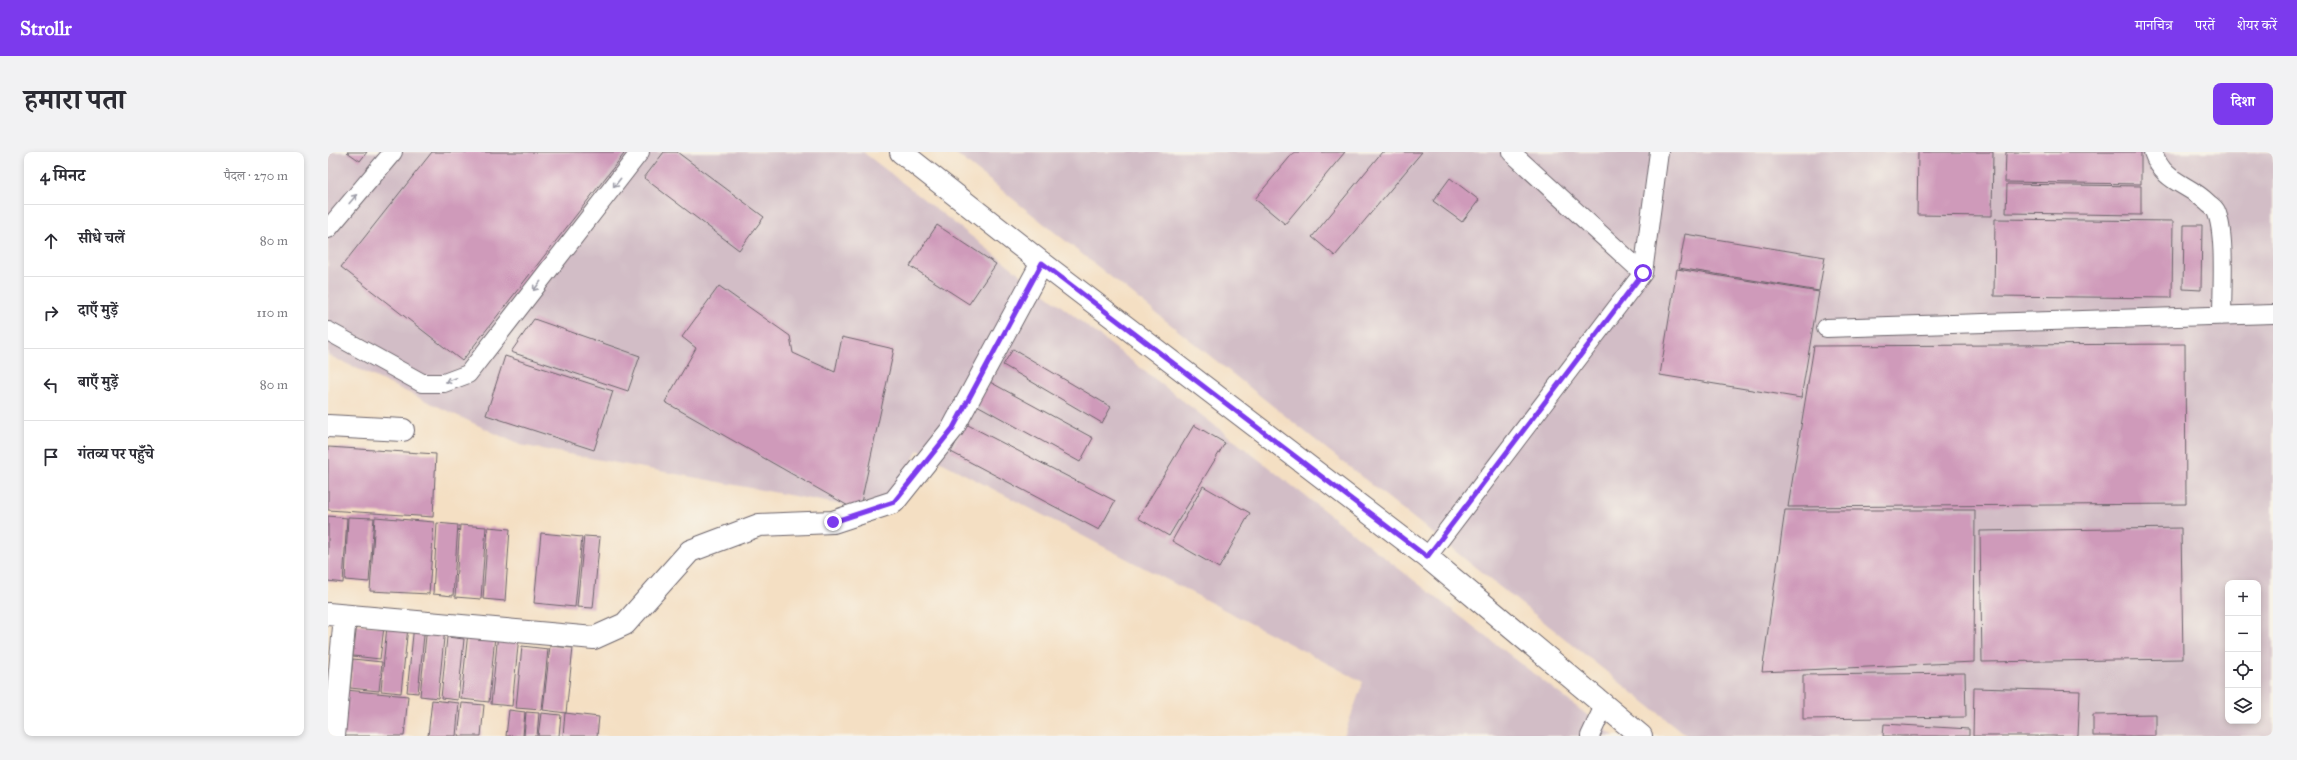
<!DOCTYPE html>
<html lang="hi">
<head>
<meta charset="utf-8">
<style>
  body { margin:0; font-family:"IM FELL Great Primer","Noto Serif Devanagari",serif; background:#f2f2f3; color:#2b2b33 }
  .controls { position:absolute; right:12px; bottom:12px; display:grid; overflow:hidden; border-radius:8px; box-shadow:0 2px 6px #0003 }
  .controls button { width:36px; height:36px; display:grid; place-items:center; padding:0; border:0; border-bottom:1px solid #e1e1e2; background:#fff; color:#2b2b33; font:20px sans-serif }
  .stop { position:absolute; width:12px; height:12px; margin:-9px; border:3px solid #7c3aed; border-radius:50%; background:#fff }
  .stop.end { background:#7c3aed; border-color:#fff; box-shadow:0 1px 4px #0008 }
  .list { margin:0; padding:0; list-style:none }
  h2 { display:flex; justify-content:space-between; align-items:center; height:52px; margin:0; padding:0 16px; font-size:17px }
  h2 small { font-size:13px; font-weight:400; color:#7c7c81 }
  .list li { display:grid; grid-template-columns:26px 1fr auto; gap:12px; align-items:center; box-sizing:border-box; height:72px; padding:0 16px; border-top:1px solid #e1e1e2 }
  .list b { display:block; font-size:15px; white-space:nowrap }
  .list em { font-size:13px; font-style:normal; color:#7c7c81 }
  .icon { flex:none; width:22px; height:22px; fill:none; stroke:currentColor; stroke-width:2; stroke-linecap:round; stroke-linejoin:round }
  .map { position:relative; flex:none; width:1945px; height:584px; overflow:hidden; border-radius:8px }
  header { display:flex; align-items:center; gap:24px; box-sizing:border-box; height:56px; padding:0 20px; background:#7c3aed; color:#fff }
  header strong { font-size:19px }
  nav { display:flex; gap:22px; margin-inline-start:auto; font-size:14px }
  .intro { display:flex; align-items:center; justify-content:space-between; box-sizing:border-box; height:96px; padding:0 24px }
  h1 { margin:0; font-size:28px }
  .button { padding:10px 18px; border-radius:8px; background:#7c3aed; color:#fff; font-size:14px; font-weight:700 }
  main { display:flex; gap:24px; padding:0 24px }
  aside { flex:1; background:#fff; border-radius:8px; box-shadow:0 2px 6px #0003 }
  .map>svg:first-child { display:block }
  .industrial { fill:#d2bdc6; fill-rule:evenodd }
  .building { fill:#cf9aba }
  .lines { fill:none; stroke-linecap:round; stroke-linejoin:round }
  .service-casing { stroke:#6c646b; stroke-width:20 }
  .minor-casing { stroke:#6c646b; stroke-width:24 }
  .tertiary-casing { stroke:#6c646b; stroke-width:24 }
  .service { stroke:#fff; stroke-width:18 }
  .minor { stroke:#fff; stroke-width:22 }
  .tertiary { stroke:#fff; stroke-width:22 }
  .oneway { stroke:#9c9ca7 }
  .route { stroke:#7c3aed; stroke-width:5 }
</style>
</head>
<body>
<header>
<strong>Strollr</strong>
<nav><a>मानचित्र</a><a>परतें</a><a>शेयर करें</a></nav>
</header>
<div class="intro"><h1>हमारा पता</h1><a class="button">दिशा</a></div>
<main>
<aside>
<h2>4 मिनट<small>पैदल · 270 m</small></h2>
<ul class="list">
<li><svg class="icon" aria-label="ahead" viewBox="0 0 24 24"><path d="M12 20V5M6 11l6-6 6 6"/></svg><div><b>सीधे चलें</b></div><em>80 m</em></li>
<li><svg class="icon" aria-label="right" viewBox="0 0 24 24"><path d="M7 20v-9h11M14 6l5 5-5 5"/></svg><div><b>दाएँ मुड़ें</b></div><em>110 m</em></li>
<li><svg class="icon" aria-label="left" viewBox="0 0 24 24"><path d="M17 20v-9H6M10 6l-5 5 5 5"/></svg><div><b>बाएँ मुड़ें</b></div><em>80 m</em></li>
<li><svg class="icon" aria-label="arrive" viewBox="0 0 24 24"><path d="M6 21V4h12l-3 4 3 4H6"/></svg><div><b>गंतव्य पर पहुँचे</b></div></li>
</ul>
</aside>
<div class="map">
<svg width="1945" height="584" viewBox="0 0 1945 584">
  <rect width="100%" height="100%" fill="#f7f3e8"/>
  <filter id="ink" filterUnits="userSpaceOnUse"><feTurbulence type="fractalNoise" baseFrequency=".025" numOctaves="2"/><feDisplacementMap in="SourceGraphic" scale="8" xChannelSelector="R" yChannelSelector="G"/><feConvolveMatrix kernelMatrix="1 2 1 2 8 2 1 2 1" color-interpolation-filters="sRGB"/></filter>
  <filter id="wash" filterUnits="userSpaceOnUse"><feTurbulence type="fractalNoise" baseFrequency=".012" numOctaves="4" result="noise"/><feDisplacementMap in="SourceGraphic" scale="16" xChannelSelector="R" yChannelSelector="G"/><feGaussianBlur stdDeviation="0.9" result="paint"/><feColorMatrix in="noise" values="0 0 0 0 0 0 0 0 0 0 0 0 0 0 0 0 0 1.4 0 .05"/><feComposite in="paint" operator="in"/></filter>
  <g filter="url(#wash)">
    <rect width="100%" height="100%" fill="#f4dfc3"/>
    <path class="industrial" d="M 0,0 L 535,0 L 1286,584 L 1016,584 L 1035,530 L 590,298 L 557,361 L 192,293 L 0,203 Z
      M 626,0 L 1945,0 L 1945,584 L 1359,584 ZM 1900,431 L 1930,431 L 1930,569 L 1900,569 Z"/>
    <g id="blocks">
      <path class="building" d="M 19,0 L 39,0 L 32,9 Z
        M 104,0 L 293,0 L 296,2 L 134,209 L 13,115 Z
        M 336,0 L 349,0 L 436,65 L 411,98 L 316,26 Z
        M 966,0 L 1017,0 L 957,72 L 927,47 Z
        M 1054,0 L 1094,0 L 1007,104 L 984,85 Z
        M 1590,0 L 1665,0 L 1664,64 L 1589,63 Z
        M 1678,0 L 1813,0 L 1813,32 L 1677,30 Z
        M 1122,26 L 1151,48 L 1134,70 L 1105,49 Z
        M 1679,32 L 1813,34 L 1813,63 L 1678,61 Z
        M 1667,67 L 1845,69 L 1844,146 L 1666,144 Z
        M 609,73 L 668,112 L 641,152 L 582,114 Z
        M 1856,73 L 1874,73 L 1873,138 L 1855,137 Z
        M 1357,82 L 1497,105 L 1491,139 L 1351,116 Z
        M 1349,117 L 1491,140 L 1473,246 L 1332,223 Z
        M 391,134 L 462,184 L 465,201 L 507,220 L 514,185 L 566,197 L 531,360 L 337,250 L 368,196 L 354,185 Z
        M 206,167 L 312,204 L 300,239 L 183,200 Z
        M 1857,192 L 1858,352 L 1460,355 L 1486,194 Z
        M 685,197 L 783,255 L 774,271 L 675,213 Z
        M 177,204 L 285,239 L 266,298 L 158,263 Z
        M 662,230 L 765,286 L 752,310 L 649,253 Z
        M 638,272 L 787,349 L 771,378 L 623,300 Z
        M 866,273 L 897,291 L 841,384 L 810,366 Z
        M 0,295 L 108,302 L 105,365 L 0,358 Z
        M 875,334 L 922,361 L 891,416 L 844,389 Z
        M 1457,358 L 1647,358 L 1646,510 L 1434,520 Z
        M 0,364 L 19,366 L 15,431 L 0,429 Z
        M 20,365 L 46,366 L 41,430 L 17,428 Z
        M 47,365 L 106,370 L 101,442 L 42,439 Z
        M 109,371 L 130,373 L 125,444 L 105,442 Z
        M 132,373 L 158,375 L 153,447 L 127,445 Z
        M 160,375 L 182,377 L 177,449 L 155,447 Z
        M 1853,376 L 1855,507 L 1654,510 L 1652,379 Z
        M 213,381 L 254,385 L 247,455 L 206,451 Z
        M 256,384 L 272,385 L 265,456 L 249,455 Z
        M 29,472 L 56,475 L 52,507 L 25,504 Z
        M 59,473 L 80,475 L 73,541 L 53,539 Z
        M 86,473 L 97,474 L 90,541 L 79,540 Z
        M 99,474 L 117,476 L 110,546 L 92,544 Z
        M 140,480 L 167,483 L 161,550 L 133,547 Z
        M 170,481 L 191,484 L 184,554 L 163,552 Z
        M 119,485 L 136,487 L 130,548 L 113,546 Z
        M 194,494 L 220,497 L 214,558 L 188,556 Z
        M 222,494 L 245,496 L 238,561 L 215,558 Z
        M 25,507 L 54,510 L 51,539 L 22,536 Z
        M 1637,521 L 1638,565 L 1475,567 L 1475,523 Z
        M 1646,536 L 1752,539 L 1750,584 L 1645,584 Z
        M 18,538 L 80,544 L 76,584 L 14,584 Z
        M 104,548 L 131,551 L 128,584 L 100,584 Z
        M 134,551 L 156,553 L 153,584 L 130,584 Z
        M 181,558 L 197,560 L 195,584 L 178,584 Z
        M 198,560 L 211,561 L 209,584 L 196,584 Z
        M 213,561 L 233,563 L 231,584 L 210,584 Z
        M 237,561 L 271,565 L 269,584 L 235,584 Z
        M 1828,562 L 1828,584 L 1765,584 L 1765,563 Z
        M 1556,572 L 1641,577 L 1641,584 L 1555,584 Z"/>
    </g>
  </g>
  <g filter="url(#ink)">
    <use href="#blocks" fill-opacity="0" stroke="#6c646b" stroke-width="1"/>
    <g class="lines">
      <defs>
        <path id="service" d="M 1183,0 L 1315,121
          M 1825,0 C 1836,32 1859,30 1880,51 C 1882,53 1887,56 1888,59 C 1898,81 1894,138 1894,164
          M 0,77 L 65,0
          M 1498,176 L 1945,162
          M 0,179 L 94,231 L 116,231 L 140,222 L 312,0
          M 1099,405 L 1315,121 L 1331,0
          M 1262,584 L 1276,554"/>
        <path id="minor" d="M 0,274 L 75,278
          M 0,462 L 266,486 L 297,472 L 362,399 L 431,373 L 505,370 L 566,350 L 625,276 L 714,111
          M 6,584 L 17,464"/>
        <path id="tertiary" d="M 573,0 L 714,111 L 1099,405 L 1313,584"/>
      </defs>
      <use href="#service" class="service-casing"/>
      <use href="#minor" class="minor-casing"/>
      <use href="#tertiary" class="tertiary-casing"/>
      <use href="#service" class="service"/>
      <use href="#minor" class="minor"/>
      <use href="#tertiary" class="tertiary"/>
    </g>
    <defs><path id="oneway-shaft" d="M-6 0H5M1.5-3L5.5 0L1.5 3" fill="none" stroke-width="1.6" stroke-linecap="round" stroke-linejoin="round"/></defs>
    <g class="oneway">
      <use href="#oneway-shaft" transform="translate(289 31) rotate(128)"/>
      <use href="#oneway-shaft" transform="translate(25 47) rotate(-50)"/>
      <use href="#oneway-shaft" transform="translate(209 134) rotate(128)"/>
      <use href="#oneway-shaft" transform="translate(123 228) rotate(159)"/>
    </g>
  </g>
  <g class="lines" filter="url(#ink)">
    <path class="route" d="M 505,370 L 566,350 L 625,276 L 714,111 L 1099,405 L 1315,121"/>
  </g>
</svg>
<div class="controls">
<button>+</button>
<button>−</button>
<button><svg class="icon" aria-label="locate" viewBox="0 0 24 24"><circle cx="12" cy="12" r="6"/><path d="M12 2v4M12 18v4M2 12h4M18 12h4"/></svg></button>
<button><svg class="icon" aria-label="layers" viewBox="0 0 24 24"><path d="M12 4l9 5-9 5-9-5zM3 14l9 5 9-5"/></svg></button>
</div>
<div class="stop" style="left:1315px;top:121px"></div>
<div class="stop end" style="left:505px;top:370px"></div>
</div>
</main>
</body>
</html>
